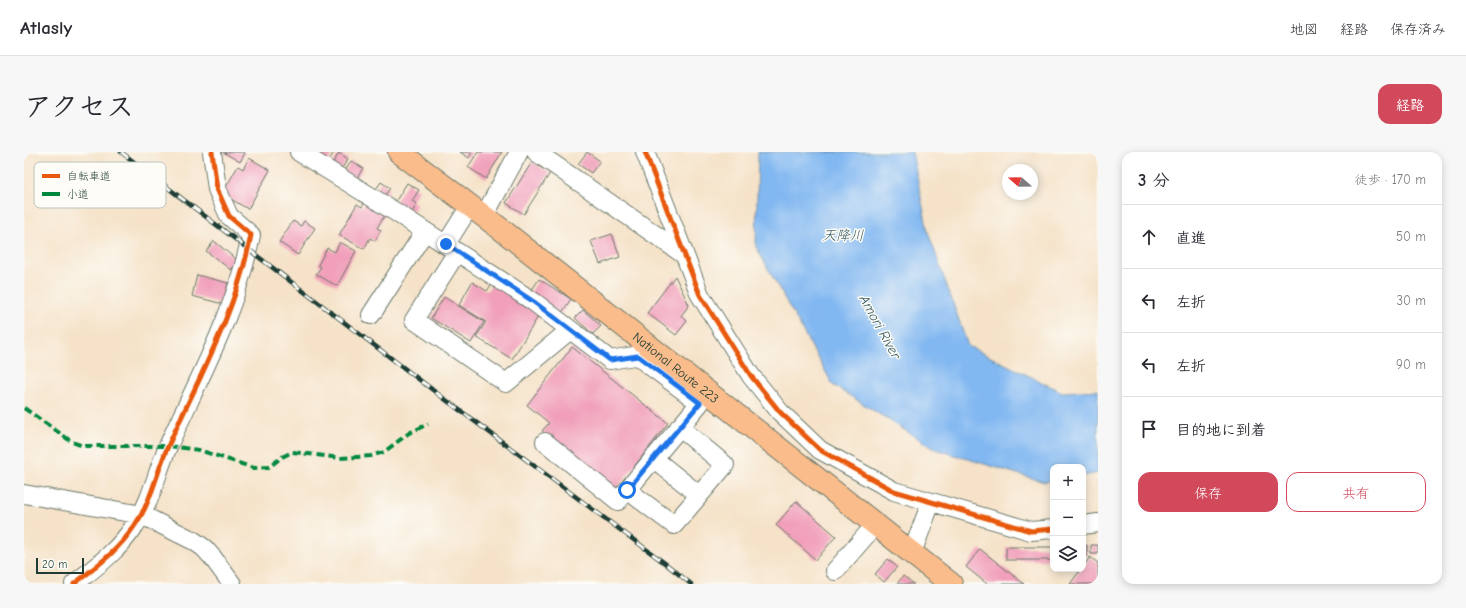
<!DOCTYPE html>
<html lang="ja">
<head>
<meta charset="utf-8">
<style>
  body { margin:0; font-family:"Comic Neue","Klee One",sans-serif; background:#f7f7f7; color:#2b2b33 }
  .controls { position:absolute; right:12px; bottom:12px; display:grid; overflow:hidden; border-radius:8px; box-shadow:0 2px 10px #0003 }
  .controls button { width:36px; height:36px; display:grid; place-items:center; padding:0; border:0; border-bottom:1px solid #e1e1e2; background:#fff; color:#2b2b33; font:20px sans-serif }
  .compass { position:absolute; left:978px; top:12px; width:36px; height:36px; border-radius:50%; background:#fff; box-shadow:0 2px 10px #0003; rotate:290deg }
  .scale { position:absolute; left:12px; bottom:10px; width:48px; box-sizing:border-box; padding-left:4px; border:2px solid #1f3d34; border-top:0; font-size:11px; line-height:14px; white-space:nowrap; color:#1f3d34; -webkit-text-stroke:3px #fdfcf7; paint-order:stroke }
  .stop { position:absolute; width:12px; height:12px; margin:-9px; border:3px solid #1a73e8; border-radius:50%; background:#fff }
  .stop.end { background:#1a73e8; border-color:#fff; box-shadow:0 1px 4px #0008 }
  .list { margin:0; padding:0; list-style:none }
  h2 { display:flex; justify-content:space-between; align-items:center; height:52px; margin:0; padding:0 16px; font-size:17px }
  h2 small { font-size:13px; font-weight:400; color:#7c7c81 }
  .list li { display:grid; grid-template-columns:26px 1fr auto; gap:12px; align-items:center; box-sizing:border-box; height:64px; padding:0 16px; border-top:1px solid #e1e1e2 }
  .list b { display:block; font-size:15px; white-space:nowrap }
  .list em { font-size:13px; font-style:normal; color:#7c7c81 }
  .actions { display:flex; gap:8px; padding:12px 16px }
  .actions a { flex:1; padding:9px 0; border:1px solid #d1495b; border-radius:12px; text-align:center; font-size:14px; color:#d1495b }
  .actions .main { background:#d1495b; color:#fff }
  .icon { flex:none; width:22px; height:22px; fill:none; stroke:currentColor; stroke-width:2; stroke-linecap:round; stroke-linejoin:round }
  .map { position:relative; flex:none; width:1074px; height:432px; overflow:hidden; border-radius:12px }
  header { display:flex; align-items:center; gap:24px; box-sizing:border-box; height:56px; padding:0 20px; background:#fff; border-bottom:1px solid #e1e1e2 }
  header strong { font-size:19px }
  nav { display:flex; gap:22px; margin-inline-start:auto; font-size:14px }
  .intro { display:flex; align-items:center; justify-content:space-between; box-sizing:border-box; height:96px; padding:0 24px }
  h1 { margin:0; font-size:28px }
  .button { padding:10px 18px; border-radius:12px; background:#d1495b; color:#fff; font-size:14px; font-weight:700 }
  main { display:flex; gap:24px; padding:0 24px }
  aside { flex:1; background:#fff; border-radius:12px; box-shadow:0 2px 10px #0003 }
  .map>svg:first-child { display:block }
  .water { fill:#82b8f1; stroke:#507a92 }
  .building { fill:#f19fba }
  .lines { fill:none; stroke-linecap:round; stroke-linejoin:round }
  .minor-casing { stroke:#6a7768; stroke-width:20 }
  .highway-casing { stroke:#6a7768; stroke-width:24 }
  .minor { stroke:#fff; stroke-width:18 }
  .highway { stroke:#fabc8b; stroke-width:22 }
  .rail-casing { stroke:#1f3d34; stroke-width:4.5 }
  .rail { stroke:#fdfcf7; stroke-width:3; stroke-dasharray:9; stroke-linecap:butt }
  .quiet { stroke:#00873e; stroke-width:4; stroke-dasharray:8 4; stroke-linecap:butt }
  .cycleway-casing { stroke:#fdfcf7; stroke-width:8 }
  .cycleway { stroke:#e8590c; stroke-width:5 }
  .route { stroke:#1a73e8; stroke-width:5 }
  .labels { text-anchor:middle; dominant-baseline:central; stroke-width:3; stroke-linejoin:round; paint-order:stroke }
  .street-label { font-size:13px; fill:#1f3d34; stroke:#fdfcf7 }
  .water-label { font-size:14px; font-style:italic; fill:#385c63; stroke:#fdfcf7 }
  .key { fill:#fdfcf7; stroke:#bac3bc; stroke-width:1 }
  .key-label { font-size:11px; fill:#1f3d34 }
</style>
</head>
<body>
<header>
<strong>Atlasly</strong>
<nav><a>地図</a><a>経路</a><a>保存済み</a></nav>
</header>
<div class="intro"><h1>アクセス</h1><a class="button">経路</a></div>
<main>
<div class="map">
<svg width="1074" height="432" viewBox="0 0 1074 432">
  <rect width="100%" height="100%" fill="#fdfcf7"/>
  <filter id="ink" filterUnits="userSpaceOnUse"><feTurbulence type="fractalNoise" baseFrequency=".025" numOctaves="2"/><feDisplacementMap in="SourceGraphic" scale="8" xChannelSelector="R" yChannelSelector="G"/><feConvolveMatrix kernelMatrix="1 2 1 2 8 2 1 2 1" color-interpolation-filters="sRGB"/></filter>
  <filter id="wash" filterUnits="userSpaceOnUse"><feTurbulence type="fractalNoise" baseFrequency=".012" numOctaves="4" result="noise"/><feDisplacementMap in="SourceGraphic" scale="16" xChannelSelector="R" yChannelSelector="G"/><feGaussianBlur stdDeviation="0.9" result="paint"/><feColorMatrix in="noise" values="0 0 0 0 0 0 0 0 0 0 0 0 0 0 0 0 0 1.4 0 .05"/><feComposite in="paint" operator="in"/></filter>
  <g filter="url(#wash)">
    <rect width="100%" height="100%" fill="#f5e2c8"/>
    <path class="water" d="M 734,0 L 888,0 L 904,80 L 944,194 L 1038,240 L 1074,238 L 1074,321 L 1059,324 L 1059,315 L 1029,315 L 1029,328 L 1020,330 L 911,297 L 809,233 L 732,95 Z"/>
    <g id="blocks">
      <path class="building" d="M 199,0 L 219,0 L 221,1 L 216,10 Z
        M 289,0 L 310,0 L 304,10 Z
        M 436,0 L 448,0 L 445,6 Z
        M 454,0 L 478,0 L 462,27 L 444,15 Z
        M 563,0 L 576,9 L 567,21 L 554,12 Z
        M 315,1 L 324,7 L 316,19 L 307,14 Z
        M 225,6 L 246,18 L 224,57 L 198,42 L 214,14 L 219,17 Z
        M 327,9 L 339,16 L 332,28 L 320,21 Z
        M 508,10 L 526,21 L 500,62 L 482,51 Z
        M 357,30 L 366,36 L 359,46 L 350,40 Z
        M 383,31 L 395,38 L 388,49 L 393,52 L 387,62 L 370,52 Z
        M 342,49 L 362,61 L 353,76 L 357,78 L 351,89 L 346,86 L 340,97 L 315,83 L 333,52 L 338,55 Z
        M 269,69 L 277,74 L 280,69 L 291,76 L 274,103 L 255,90 Z
        M 588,82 L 596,105 L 576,112 L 567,89 Z
        M 190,89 L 214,109 L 207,118 L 182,99 Z
        M 316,90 L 332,99 L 313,134 L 292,122 L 297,115 L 294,113 L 303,96 L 311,100 Z
        M 173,123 L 204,131 L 199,152 L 168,144 Z
        M 651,124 L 665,153 L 657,164 L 663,169 L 652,183 L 623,161 Z
        M 515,127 L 547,147 L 537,162 L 506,141 Z
        M 448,130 L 463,139 L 469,130 L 517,160 L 488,207 L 452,185 L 462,170 L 435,153 Z
        M 420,145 L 460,170 L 447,191 L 407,166 Z
        M 559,158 L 577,174 L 569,182 L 551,166 Z
        M 548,195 L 644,271 L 592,338 L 518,279 L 525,271 L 503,253 Z
        M 772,349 L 812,384 L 792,408 L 752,373 Z
        M 1063,393 L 1063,404 L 1059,404 L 1059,394 Z
        M 1067,393 L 1074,393 L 1074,402 L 1067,402 Z
        M 982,395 L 1029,395 L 1029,408 L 982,408 Z
        M 956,397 L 1000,432 L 963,432 L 942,415 Z
        M 1066,405 L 1074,411 L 1074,432 L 1046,432 L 1057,417 L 1059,417 L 1059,415 Z
        M 864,407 L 873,415 L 860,430 L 851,422 Z
        M 879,424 L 890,432 L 873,432 Z"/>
    </g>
  </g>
  <g filter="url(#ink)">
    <use href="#blocks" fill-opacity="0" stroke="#6a7768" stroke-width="1"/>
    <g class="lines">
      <defs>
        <path id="minor" d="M 275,0 L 370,59 L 510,150 L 586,208 L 634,200
          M 512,0 L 659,102
          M 621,0 L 676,143 L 727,224 L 756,260 L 796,298 L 870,339 L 1007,379 L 1029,377
          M 460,64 L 495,0
          M 422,92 L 446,54
          M 433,100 L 390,168 L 482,231 L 546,178
          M 347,163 L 401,79
          M 521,290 L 594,349 L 676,251 L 613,204
          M 629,306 L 675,343
          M 603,338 L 650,373 L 701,313 L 655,275
          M 0,342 L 118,363 L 170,389 L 180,396 L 189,406 L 208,432
          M 1059,373 L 1074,371
          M 888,401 L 907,350
          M 811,419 L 851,373
          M 50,432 C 73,414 95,398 111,373 C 128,349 133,318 145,292 C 176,224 213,157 227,83 L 205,64 L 193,37 L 188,0"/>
        <g id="highway">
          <path id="s1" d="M 375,0 L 478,78 L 927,432"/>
        </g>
      </defs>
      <use href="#minor" class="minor-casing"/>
      <use href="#highway" class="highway-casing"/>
      <use href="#minor" class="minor"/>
      <use href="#highway" class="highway"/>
      <defs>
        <path id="rail" d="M 97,0 L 418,245 L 642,412 L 667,432"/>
      </defs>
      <use href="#rail" class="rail-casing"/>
      <use href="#rail" class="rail"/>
      <path class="quiet" d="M 0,256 L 48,290 L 59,294 L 144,294 L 175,298 L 230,316 L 245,315 L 258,305 L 268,300 L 316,306 L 347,304 L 360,300 L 385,281 L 404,272"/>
      <defs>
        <path id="cycleway" d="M 621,0 L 676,143 L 727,224 L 756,260 L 796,298 L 870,339 L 1007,379 L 1029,377
          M 50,432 C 73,414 95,398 111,373 C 128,349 133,318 145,292 C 176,224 213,157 227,83 L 205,64 L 193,37 L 188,0"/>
      </defs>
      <use href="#cycleway" class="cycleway-casing"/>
      <use href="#cycleway" class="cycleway"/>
    </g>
  </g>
  <g class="lines" filter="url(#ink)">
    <path class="route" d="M 422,92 L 510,150 L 586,208 L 614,204 L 676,251 L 603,338"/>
  </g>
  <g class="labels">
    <g class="street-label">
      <text stroke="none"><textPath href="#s1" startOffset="351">National Route 223</textPath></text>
    </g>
    <g class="water-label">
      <text x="819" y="83">天降川</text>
      <text transform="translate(856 175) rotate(61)">Amori River</text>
    </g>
  </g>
  <rect x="10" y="10" width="132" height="46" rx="6" class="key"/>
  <rect x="18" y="22" width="18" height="4" fill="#e8590c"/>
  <rect x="18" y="40" width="18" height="4" fill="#00873e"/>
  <g class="key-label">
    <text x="43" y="28">自転車道</text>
    <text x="43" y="46">小道</text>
  </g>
</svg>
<div class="controls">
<button>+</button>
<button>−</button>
<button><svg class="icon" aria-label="layers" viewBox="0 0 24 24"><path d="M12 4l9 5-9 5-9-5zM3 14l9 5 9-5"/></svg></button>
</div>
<svg class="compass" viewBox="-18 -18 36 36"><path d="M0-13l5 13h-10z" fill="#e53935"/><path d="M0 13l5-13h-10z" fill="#7c7c81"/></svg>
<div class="scale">20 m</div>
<div class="stop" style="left:603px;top:338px"></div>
<div class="stop end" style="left:422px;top:92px"></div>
</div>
<aside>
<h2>3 分<small>徒歩 · 170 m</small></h2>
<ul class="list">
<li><svg class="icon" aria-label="ahead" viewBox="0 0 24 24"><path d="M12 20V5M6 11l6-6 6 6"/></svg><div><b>直進</b></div><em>50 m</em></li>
<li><svg class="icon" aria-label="left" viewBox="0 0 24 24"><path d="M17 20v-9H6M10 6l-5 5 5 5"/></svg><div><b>左折</b></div><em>30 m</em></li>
<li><svg class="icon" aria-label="left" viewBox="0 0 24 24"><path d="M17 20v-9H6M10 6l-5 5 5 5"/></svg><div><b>左折</b></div><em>90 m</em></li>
<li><svg class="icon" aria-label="arrive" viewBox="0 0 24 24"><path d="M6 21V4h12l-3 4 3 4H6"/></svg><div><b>目的地に到着</b></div></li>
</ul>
<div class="actions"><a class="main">保存</a><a>共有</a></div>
</aside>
</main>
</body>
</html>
